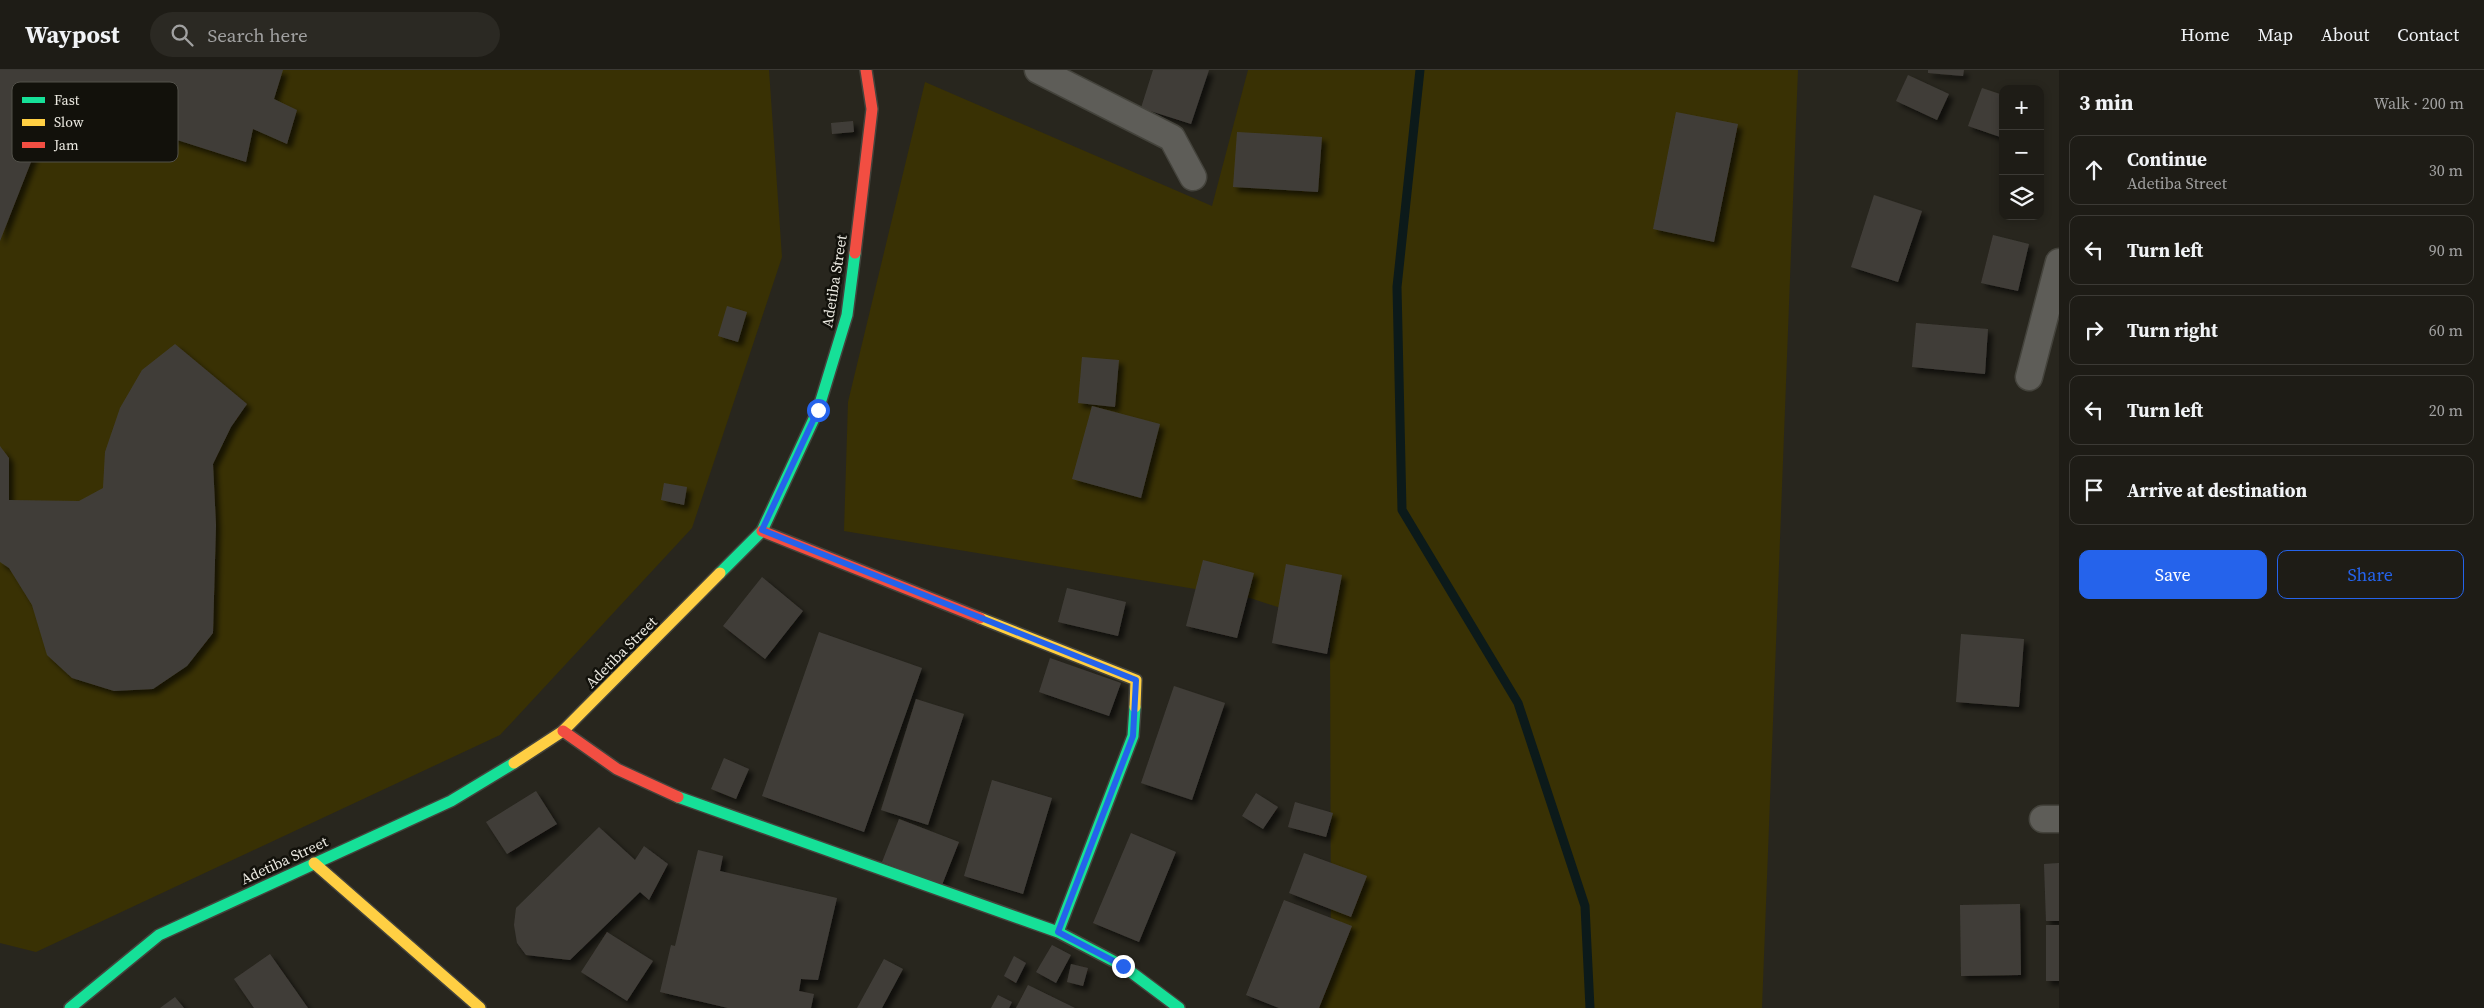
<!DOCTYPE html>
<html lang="en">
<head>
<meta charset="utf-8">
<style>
  body { margin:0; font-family:"Source Serif 4",serif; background:#2b2923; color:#f1f3f6 }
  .controls { position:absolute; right:15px; top:15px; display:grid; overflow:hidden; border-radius:10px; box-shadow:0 2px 8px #0003 }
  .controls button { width:45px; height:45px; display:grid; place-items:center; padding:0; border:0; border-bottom:1px solid #3c3a35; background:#1e1c16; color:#f1f3f6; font:25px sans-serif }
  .stop { position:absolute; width:15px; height:15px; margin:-11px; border:4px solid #2563eb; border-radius:50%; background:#fff }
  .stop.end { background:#2563eb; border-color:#fff; box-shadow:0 1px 5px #0008 }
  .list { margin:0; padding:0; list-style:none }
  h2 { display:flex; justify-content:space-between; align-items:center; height:65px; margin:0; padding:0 20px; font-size:21px }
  h2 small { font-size:16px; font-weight:400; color:#a1a1a1 }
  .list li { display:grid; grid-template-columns:32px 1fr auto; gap:15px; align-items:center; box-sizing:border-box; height:70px; margin:0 10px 10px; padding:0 10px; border:1px solid #3c3a35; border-radius:10px }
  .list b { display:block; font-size:19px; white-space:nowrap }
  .list p { margin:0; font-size:16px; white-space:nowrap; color:#a1a1a1 }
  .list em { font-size:16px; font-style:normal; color:#a1a1a1 }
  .actions { display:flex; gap:10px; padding:15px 20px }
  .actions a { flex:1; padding:11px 0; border:1px solid #2563eb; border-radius:10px; text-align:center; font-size:18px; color:#2563eb }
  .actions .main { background:#2563eb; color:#fff }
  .icon { flex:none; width:28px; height:28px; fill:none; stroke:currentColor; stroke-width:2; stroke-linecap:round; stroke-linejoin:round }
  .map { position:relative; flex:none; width:2059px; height:938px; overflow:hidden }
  header { display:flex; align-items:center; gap:30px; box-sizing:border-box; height:70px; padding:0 25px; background:#1e1c16; border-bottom:1px solid #3c3a35 }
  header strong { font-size:24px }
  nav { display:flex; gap:28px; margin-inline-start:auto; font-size:18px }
  .search { width:350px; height:45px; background:#2b2923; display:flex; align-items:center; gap:12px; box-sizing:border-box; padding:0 18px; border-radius:28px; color:#a1a1a1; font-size:19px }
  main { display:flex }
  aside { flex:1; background:#1e1c16 }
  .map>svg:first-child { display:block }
  .green { fill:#393104 }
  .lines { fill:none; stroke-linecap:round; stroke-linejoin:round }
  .stream { stroke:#0c1a1a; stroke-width:9 }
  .building { fill:#413e39; filter:url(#shadow) }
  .street-casing { stroke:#44433c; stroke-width:29 }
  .fast-casing { stroke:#44433c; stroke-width:14 }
  .slow-casing { stroke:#44433c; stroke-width:14 }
  .jam-casing { stroke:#44433c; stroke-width:14 }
  .street { stroke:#5e5d58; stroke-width:26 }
  .fast { stroke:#16e098; stroke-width:11 }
  .slow { stroke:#ffcf43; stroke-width:11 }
  .jam { stroke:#f24e42; stroke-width:11 }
  .route { stroke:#2563eb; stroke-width:6 }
  .labels { text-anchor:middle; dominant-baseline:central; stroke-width:5; stroke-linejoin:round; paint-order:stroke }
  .street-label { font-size:15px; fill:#ebe9e1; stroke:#12110b }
  .key { fill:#12110b; stroke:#53524b; stroke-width:1 }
  .key-label { font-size:14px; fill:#ebe9e1 }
</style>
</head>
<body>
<header>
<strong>Waypost</strong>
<div class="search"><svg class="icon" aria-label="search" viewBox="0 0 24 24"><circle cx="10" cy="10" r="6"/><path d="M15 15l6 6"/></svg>Search here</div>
<nav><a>Home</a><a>Map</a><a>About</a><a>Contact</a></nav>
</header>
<main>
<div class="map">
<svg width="2059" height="938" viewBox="0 0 2059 938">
  <defs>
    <filter id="shadow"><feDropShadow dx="4.5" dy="4.5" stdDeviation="2.5" flood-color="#0009"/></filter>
  </defs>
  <rect width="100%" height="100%" fill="#28261e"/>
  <path class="green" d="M 0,0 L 769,0 L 782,187 L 692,458 L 500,665 L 36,882 L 0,873 Z
    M 1248,0 L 1798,0 L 1762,938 L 1303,938 L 1331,906 L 1330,554 L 1250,528 L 844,461 L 848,332 L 925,12 L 1212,136 Z"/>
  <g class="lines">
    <path class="stream" d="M 1420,0 L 1397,217 L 1402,440 L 1518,633 L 1585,836 L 1590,938"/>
  </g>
  <path class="building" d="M 0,0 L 283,0 L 274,29 L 297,40 L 287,74 L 253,59 L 246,92 L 55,31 L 0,171 Z
    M 1153,0 L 1209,0 L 1191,54 L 1141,38 Z
    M 1928,0 L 1964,0 L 1963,6 L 1928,3 Z
    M 1908,5 L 1949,24 L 1937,50 L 1896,31 Z
    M 1982,18 L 2003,25 L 2003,68 L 1968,56 Z
    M 1676,42 L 1738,54 L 1714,172 L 1653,159 Z
    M 853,51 L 854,62 L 832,64 L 831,53 Z
    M 1237,62 L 1322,67 L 1318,122 L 1233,117 Z
    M 1874,125 L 1922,141 L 1898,212 L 1851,197 Z
    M 1993,165 L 2029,174 L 2018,221 L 1981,213 Z
    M 727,236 L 747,242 L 738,272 L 718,266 Z
    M 1916,253 L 1988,259 L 1985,304 L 1912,297 Z
    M 175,274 L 247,334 L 231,357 L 213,394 L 216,455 L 213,563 L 187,596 L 153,619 L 114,621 L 72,608 L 47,585 L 32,535 L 9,498 L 0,492 L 0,376 L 9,388 L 9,430 L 79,431 L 103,418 L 105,382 L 120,338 L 142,300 Z
    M 1082,287 L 1119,290 L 1115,337 L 1078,333 Z
    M 1092,336 L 1160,354 L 1141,428 L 1072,409 Z
    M 664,413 L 687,417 L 684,435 L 661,430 Z
    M 1203,490 L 1254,503 L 1237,568 L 1186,556 Z
    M 1286,494 L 1342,505 L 1327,584 L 1272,573 Z
    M 762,507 L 803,541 L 765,589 L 723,556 Z
    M 1067,518 L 1126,532 L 1118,566 L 1058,552 Z
    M 819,562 L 922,598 L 864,762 L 762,726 Z
    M 1961,564 L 2024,569 L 2019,637 L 1956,632 Z
    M 1050,588 L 1121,613 L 1109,646 L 1039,622 Z
    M 1174,616 L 1225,633 L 1192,730 L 1141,713 Z
    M 916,629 L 964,644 L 928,755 L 881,740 Z
    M 724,688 L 749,699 L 736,729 L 711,719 Z
    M 992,710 L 1052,728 L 1023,824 L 964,806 Z
    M 536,721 L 557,754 L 507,784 L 486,752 Z
    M 1256,723 L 1278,737 L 1263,759 L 1242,746 Z
    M 1295,732 L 1333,743 L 1326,767 L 1288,757 Z
    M 899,749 L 959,772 L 942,815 L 882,792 Z
    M 599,757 L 635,790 L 644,776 L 668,794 L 649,830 L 640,822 L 570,890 L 526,885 L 517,873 L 514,855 L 516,838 Z
    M 1131,763 L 1176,782 L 1139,872 L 1093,853 Z
    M 698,780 L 723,786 L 720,801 L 837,828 L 818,910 L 801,909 L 799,921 L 814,924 L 811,938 L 728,938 L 660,922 L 671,875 L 675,876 Z
    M 1304,783 L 1367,806 L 1351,847 L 1289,823 Z
    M 2059,793 L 2059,851 L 2046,851 L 2044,794 Z
    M 1284,830 L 1352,856 L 1319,938 L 1279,938 L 1246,925 Z
    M 2020,834 L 2021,905 L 1961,906 L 1960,835 Z
    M 2046,855 L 2059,855 L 2059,911 L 2046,911 Z
    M 607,862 L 653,891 L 627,931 L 581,902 Z
    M 1052,875 L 1071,885 L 1056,913 L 1036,902 Z
    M 270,884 L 308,938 L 254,938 L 234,909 Z
    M 1014,886 L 1026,893 L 1016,913 L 1004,906 Z
    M 884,889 L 903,899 L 882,938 L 857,938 Z
    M 1071,894 L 1088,898 L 1083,916 L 1067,912 Z
    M 1028,915 L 1075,938 L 1016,938 Z
    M 998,925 L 1012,932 L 1009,938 L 991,938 Z
    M 175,927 L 184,938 L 160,938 Z"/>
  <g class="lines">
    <defs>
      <path id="street" d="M 1038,0 L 1172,68 L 1193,107
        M 2029,307 L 2059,192
        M 2043,749 L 2059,749"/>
      <path id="fast" d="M 720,503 L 762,461 L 818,340 L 847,245 L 855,183
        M 678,727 L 1058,862 L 1123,896 L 1179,938
        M 1058,862 L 1133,666 L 1135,637
        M 70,938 L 159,865 L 451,731 L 514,693"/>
      <path id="slow" d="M 980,548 L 1136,610 L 1135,637
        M 514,693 L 563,661 L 720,503
        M 314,793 L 480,938"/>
      <path id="jam" d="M 855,183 L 872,39 L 866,0
        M 762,461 L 980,548
        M 563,661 L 617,699 L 678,727"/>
    </defs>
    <use href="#street" class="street-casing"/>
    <use href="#fast" class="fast-casing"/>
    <use href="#slow" class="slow-casing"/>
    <use href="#jam" class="jam-casing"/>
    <use href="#street" class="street"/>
    <use href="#fast" class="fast"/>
    <use href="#slow" class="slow"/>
    <use href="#jam" class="jam"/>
  </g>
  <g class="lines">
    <path class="route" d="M 818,340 L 762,460 L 1136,610 L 1133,666 L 1058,862 L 1123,896"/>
  </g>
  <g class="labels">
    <g class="street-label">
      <text transform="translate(834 211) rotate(-81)">Adetiba Street</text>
      <text transform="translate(621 582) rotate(-45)">Adetiba Street</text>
      <text transform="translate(284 790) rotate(-25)">Adetiba Street</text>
    </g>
  </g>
  <rect x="12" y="12" width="166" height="80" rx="8" class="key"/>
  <rect x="22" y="27" width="23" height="6" fill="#16e098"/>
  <rect x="22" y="49" width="23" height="7" fill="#ffcf43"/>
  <rect x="22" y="72" width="23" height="6" fill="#f24e42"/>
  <g class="key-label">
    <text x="54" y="35">Fast</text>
    <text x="54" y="57">Slow</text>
    <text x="54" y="80">Jam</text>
  </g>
</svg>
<div class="controls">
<button>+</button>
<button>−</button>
<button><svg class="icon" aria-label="layers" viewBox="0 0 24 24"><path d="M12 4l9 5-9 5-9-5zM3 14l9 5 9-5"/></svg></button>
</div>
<div class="stop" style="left:818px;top:340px"></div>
<div class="stop end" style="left:1123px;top:896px"></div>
</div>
<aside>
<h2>3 min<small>Walk · 200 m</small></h2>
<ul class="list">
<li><svg class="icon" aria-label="ahead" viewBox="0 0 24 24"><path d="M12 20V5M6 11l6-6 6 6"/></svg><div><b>Continue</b><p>Adetiba Street</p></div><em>30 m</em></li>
<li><svg class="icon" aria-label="left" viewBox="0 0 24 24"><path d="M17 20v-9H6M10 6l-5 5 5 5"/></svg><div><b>Turn left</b></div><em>90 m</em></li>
<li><svg class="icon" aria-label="right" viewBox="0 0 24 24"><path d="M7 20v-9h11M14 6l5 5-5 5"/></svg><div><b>Turn right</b></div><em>60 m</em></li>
<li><svg class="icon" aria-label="left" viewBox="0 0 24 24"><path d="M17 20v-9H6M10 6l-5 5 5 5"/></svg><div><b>Turn left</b></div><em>20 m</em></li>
<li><svg class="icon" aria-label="arrive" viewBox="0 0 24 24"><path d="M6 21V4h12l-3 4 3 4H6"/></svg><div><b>Arrive at destination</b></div></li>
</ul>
<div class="actions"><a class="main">Save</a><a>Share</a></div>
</aside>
</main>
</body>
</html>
